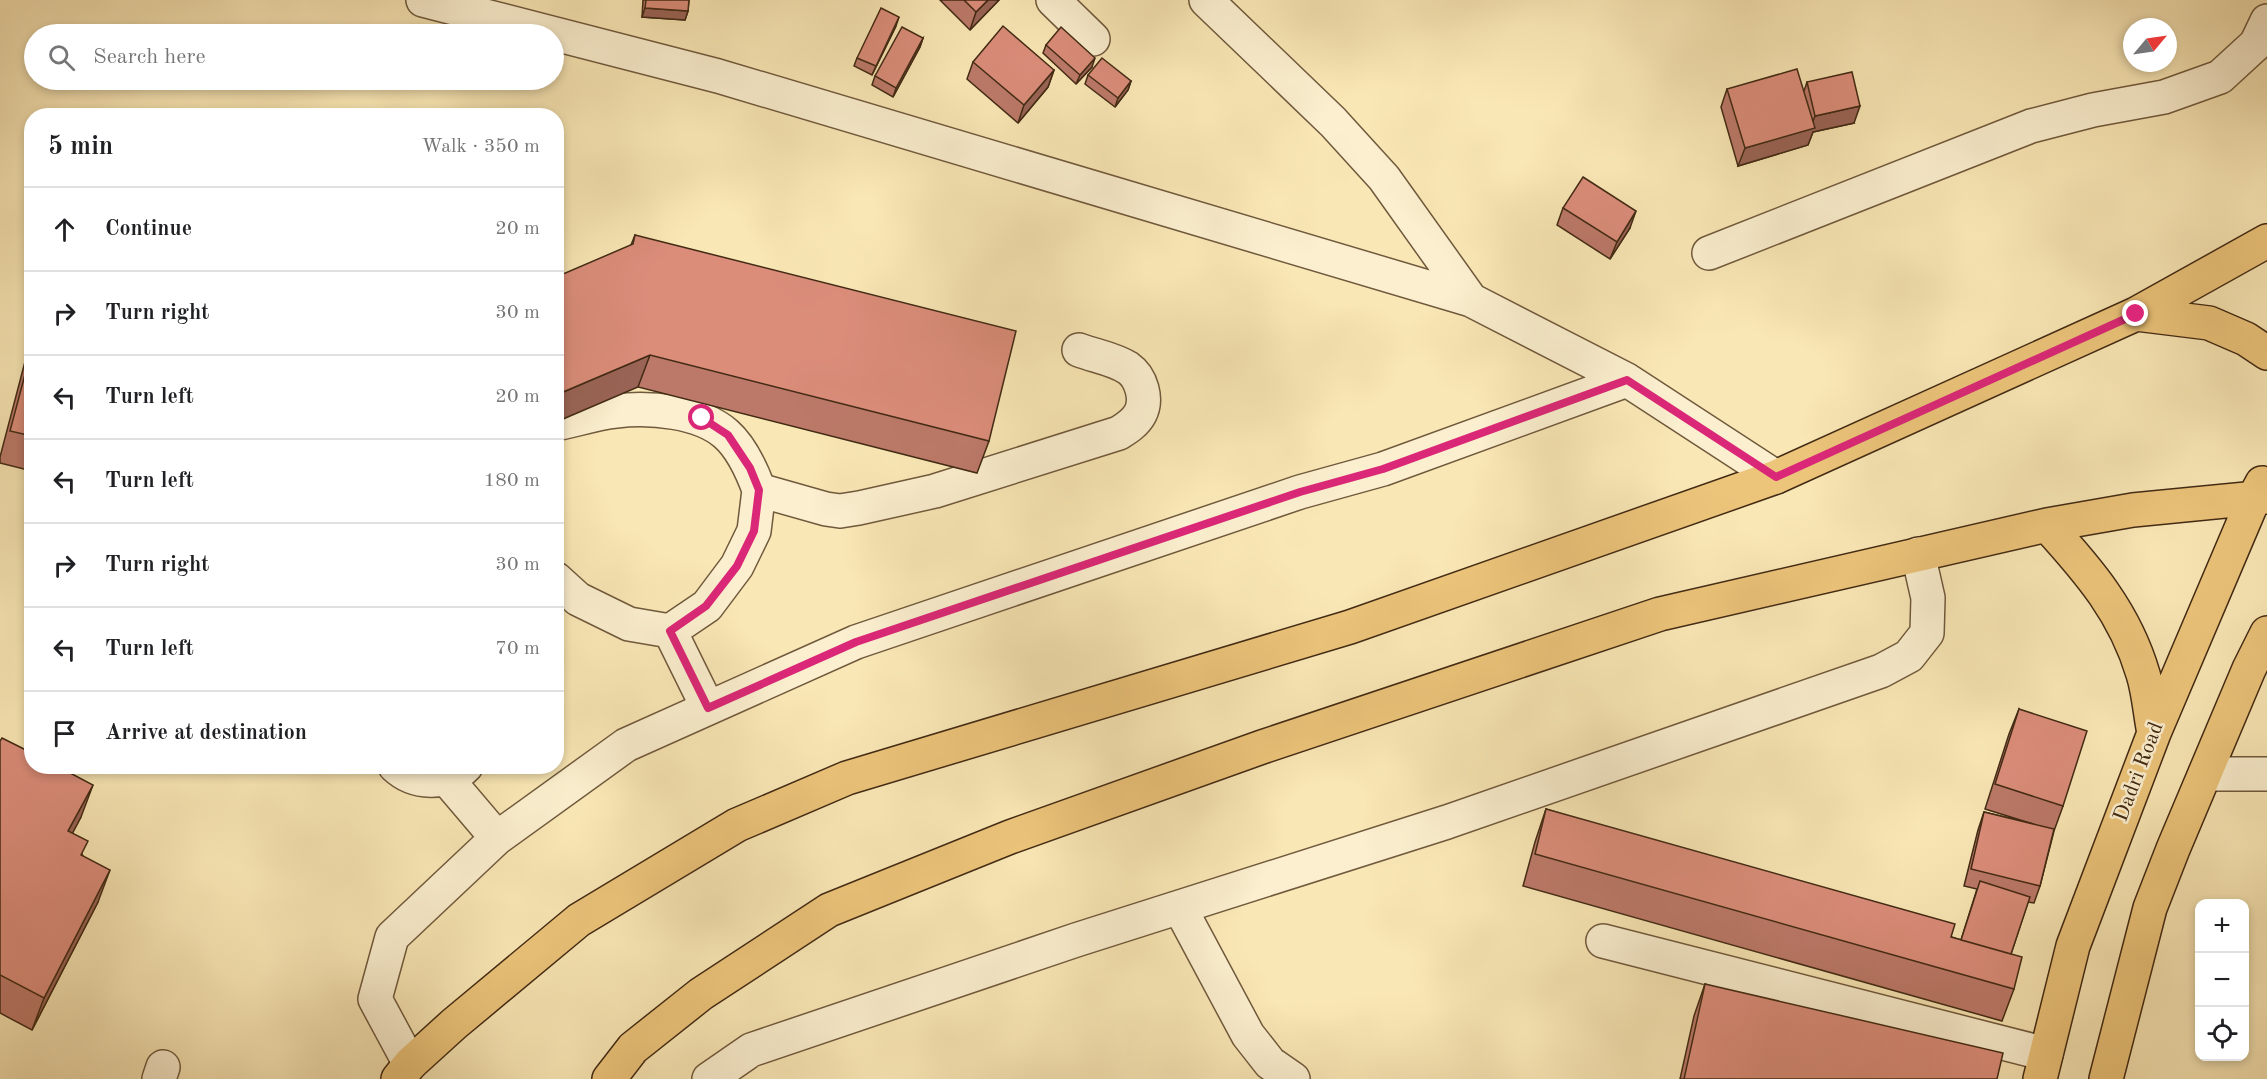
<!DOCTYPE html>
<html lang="en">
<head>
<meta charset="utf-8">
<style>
  body { margin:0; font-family:"Old Standard TT",serif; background:#f2f2f2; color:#202124 }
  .controls { position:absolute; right:18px; bottom:18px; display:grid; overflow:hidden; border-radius:12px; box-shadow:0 3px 9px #0003 }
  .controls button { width:54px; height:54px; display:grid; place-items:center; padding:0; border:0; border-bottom:2px solid #e0e0e0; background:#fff; color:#202124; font:30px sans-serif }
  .compass { position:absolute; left:2123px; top:18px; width:54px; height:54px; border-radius:50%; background:#fff; box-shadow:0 3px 9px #0003; rotate:61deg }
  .stop { position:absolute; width:18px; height:18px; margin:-14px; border:4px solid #db2777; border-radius:50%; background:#fff }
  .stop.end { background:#db2777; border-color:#fff; box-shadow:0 2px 6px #0008 }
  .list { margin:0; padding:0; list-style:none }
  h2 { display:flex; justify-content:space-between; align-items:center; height:78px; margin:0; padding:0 24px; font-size:26px }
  h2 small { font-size:20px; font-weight:400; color:#757577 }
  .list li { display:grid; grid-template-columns:39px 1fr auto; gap:18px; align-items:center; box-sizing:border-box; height:84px; padding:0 24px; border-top:2px solid #e0e0e0 }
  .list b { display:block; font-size:22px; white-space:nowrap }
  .list em { font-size:20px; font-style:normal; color:#757577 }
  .icon { flex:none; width:33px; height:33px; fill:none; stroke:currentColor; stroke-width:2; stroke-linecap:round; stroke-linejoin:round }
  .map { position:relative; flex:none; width:2267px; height:1079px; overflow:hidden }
  .search { position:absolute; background:#fff; box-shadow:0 3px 9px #0003; left:24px; top:24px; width:540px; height:66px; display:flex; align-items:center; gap:15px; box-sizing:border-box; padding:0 21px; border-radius:33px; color:#757577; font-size:22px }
  .panel { position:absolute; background:#fff; box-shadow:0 3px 9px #0003; left:24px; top:108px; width:540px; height:666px; border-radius:24px }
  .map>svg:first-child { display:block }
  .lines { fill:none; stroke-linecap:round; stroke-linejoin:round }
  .minor-casing { stroke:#70593c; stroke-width:36 }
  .major-casing { stroke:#422a14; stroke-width:36 }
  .minor { stroke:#fbefcf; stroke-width:33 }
  .major { stroke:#ecc47a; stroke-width:33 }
  .wall { fill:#bc7969; stroke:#422a14; stroke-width:1.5 }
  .shaded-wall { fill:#996355; stroke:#422a14; stroke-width:1.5 }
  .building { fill:#db8d7a; stroke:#422a14; stroke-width:1.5 }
  .route { stroke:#db2777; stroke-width:8 }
  .labels { text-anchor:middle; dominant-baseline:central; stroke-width:5; stroke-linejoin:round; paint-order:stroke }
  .street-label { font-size:21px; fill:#422a14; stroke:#fbefcf }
</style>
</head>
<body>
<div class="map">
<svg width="2267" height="1079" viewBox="0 0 2267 1079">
  <rect width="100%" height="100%" fill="#f9e7b5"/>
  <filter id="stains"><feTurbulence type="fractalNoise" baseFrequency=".00333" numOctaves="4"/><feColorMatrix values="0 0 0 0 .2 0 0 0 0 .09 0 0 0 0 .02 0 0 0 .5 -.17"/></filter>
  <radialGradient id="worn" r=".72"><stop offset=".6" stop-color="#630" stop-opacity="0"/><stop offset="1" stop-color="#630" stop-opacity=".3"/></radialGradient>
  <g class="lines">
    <defs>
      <path id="minor" d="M 423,0 L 718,76 L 1471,300 L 1627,380 L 1776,477
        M 1053,0 L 1093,39
        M 1206,0 L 1333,122 L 1384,178 L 1471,300
        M 1709,253 L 2031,126 L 2093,110 L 2164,97 L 2220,77 L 2256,44 L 2267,21
        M 556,424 C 576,420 596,413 616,411 C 650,407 700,411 726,434 C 742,448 752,471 759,490 L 826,509 L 840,511 L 859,508 L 935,491 L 1119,433 C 1127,428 1135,423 1140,414 C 1148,399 1141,377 1128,368 C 1114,359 1095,356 1079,350
        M 556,579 L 578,599 L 629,624 L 670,631 L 708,708
        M 670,631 L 707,606 L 737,566 L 754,531 L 759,490
        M 395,766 C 414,784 447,786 466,766
        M 2205,774 L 2267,774
        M 446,778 L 497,838
        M 1180,908 L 1248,1035 L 1270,1063 L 1293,1079
        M 1603,941 L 2046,1054
        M 410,1064 L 375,999 L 392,937 L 497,838 L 626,745 L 856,642 L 1300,492 L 1383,469 L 1627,380
        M 159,1079 L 163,1067
        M 709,1079 L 751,1050 L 1076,940 L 1447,822 L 1881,671 L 1909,656 L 1927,633 L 1928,598 L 1918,554"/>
      <path id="major" d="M 2136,314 L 2209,323 L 2246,339 L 2267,353
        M 2047,525 C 2089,571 2125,613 2143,674 C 2149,693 2150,714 2154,733
        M 398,1079 L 410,1064 L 454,1024 L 579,920 L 737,825 L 847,778 L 1350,627 L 1776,477 L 2136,314 L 2267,241
        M 609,1079 L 633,1048 L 701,994 L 829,910 L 1010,837 L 1262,747 L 1660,614 L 2047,525 L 2133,510 L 2267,497
        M 2040,1079 L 2073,946 L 2154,733 L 2254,498 L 2262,483
        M 2106,1079 L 2150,908 L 2173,849 L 2249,669 L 2267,633"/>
    </defs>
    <use href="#minor" class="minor-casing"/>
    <use href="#major" class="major-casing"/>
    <use href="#minor" class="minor"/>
    <use href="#major" class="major"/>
  </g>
  <path class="wall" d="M 643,0 L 689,0 L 688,11 L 685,20 L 642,17 Z
    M 940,0 L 999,0 L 970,30 Z
    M 896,26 L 872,75 L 854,66 L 857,58 Z
    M 923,38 L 920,47 L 893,97 L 872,85 L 875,76 Z
    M 1046,45 L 1092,67 L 1076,84 L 1043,53 Z
    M 973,62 L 1054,70 L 1048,87 L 1018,123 L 967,79 Z
    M 1088,75 L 1131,81 L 1128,90 L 1115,107 L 1085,84 Z
    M 1807,82 L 1854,123 L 1813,132 L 1808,145 L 1738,166 L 1721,107 L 1727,89 L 1804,91 Z
    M 1563,208 L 1630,228 L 1610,259 L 1557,225 Z
    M 635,235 L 989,441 L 977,473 L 638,387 L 631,245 Z
    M 32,335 L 32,471 L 0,463 L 0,457 Z
    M 2019,709 L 2063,806 L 2054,831 L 2040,886 L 2034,903 L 2028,902 L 2011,954 L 2014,989 L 2002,1021 L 1523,886 L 1535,842 L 1546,809 L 1961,940 L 1977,889 L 1964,886 L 1978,830 L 1984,812 L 2036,825 L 1985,809 L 2009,734 Z
    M 0,741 L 81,817 L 72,833 L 83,856 L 98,902 L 32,1030 L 0,1013 Z
    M 1705,984 L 1997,1079 L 1680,1079 L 1694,1016 Z"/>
  <path class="shaded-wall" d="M 988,0 L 999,0 L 970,30 L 976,12 Z
    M 645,8 L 688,11 L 685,20 L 642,17 Z
    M 899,17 L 896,26 L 872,75 L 876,66 Z
    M 923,38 L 920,47 L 893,97 L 896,88 Z
    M 1095,58 L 1092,67 L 1076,84 L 1080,75 Z
    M 1054,70 L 1048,87 L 1018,123 L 1024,105 Z
    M 1131,81 L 1128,90 L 1115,107 L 1118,98 Z
    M 1860,106 L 1854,123 L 1813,132 L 1808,145 L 1738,166 L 1745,148 L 1810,129 L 1815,116 Z
    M 1636,211 L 1630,228 L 1610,259 L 1617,242 Z
    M 650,355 L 638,387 L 556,422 L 556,395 Z
    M 93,785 L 81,817 L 57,863 L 68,831 Z
    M 110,870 L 98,902 L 32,1030 L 44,998 Z"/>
  <path class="building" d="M 646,0 L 689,0 L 688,11 L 645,8 Z
    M 964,0 L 988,0 L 976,12 Z
    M 881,8 L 899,17 L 876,66 L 857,58 Z
    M 1003,26 L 1054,70 L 1024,105 L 973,62 Z
    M 902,27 L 923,38 L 896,88 L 875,76 Z
    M 1061,27 L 1095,58 L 1080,75 L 1046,45 Z
    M 1102,58 L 1131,81 L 1118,98 L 1088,75 Z
    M 1797,69 L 1815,128 L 1745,148 L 1727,89 Z
    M 1852,72 L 1860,106 L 1815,116 L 1807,82 Z
    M 1583,177 L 1636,211 L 1617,242 L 1563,208 Z
    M 635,235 L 1016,331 L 989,441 L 650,355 L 556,395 L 556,277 L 633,244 Z
    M 32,348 L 32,436 L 10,431 Z
    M 2019,709 L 2087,731 L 2063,806 L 1995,784 Z
    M 2,738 L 32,753 L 32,766 L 57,766 L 93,785 L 68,831 L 88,841 L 81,855 L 110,870 L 44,998 L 0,975 L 0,741 Z
    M 1546,809 L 1955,924 L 1951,937 L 2022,957 L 2014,989 L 1535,854 Z
    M 1984,812 L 2054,829 L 2040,886 L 1971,869 Z
    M 1980,881 L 2030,897 L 2011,954 L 1961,940 Z
    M 1705,984 L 2003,1053 L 1997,1079 L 1684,1079 Z"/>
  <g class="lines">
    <path class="route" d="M 702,418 L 728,435 L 750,468 L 759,490 L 754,531 L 737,566 L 706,606 L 670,631 L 708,708 L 856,642 L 1300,492 L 1383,469 L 1627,380 L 1776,477 L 2136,314"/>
  </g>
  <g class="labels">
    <g class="street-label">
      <text transform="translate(2139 772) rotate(-69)">Dadri Road</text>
    </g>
  </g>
  <rect width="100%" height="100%" filter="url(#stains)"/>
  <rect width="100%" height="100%" fill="url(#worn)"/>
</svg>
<div class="controls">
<button>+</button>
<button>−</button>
<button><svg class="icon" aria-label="locate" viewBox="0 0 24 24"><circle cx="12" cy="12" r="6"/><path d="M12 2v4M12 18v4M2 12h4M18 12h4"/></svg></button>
</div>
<svg class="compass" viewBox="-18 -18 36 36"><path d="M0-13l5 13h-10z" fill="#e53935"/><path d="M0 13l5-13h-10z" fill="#757577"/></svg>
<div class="stop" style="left:702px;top:418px"></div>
<div class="stop end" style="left:2136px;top:314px"></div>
<div class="search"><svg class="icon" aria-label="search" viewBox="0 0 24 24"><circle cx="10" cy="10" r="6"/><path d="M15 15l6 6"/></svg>Search here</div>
<section class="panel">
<h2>5 min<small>Walk · 350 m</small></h2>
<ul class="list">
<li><svg class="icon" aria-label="ahead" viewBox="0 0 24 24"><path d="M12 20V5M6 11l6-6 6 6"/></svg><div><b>Continue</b></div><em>20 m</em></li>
<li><svg class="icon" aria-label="right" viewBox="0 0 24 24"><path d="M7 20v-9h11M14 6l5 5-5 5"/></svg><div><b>Turn right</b></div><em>30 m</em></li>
<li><svg class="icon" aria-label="left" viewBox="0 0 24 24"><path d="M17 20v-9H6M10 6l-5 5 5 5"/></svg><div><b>Turn left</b></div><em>20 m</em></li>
<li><svg class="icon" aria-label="left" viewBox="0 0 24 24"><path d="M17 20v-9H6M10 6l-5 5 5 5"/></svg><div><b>Turn left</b></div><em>180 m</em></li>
<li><svg class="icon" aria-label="right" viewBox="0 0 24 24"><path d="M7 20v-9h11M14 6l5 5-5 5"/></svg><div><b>Turn right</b></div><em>30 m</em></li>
<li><svg class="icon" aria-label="left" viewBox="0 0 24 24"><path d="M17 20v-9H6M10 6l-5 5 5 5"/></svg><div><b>Turn left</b></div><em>70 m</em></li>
<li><svg class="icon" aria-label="arrive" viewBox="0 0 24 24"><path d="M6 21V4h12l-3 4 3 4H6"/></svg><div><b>Arrive at destination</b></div></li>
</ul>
</section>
</div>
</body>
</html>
